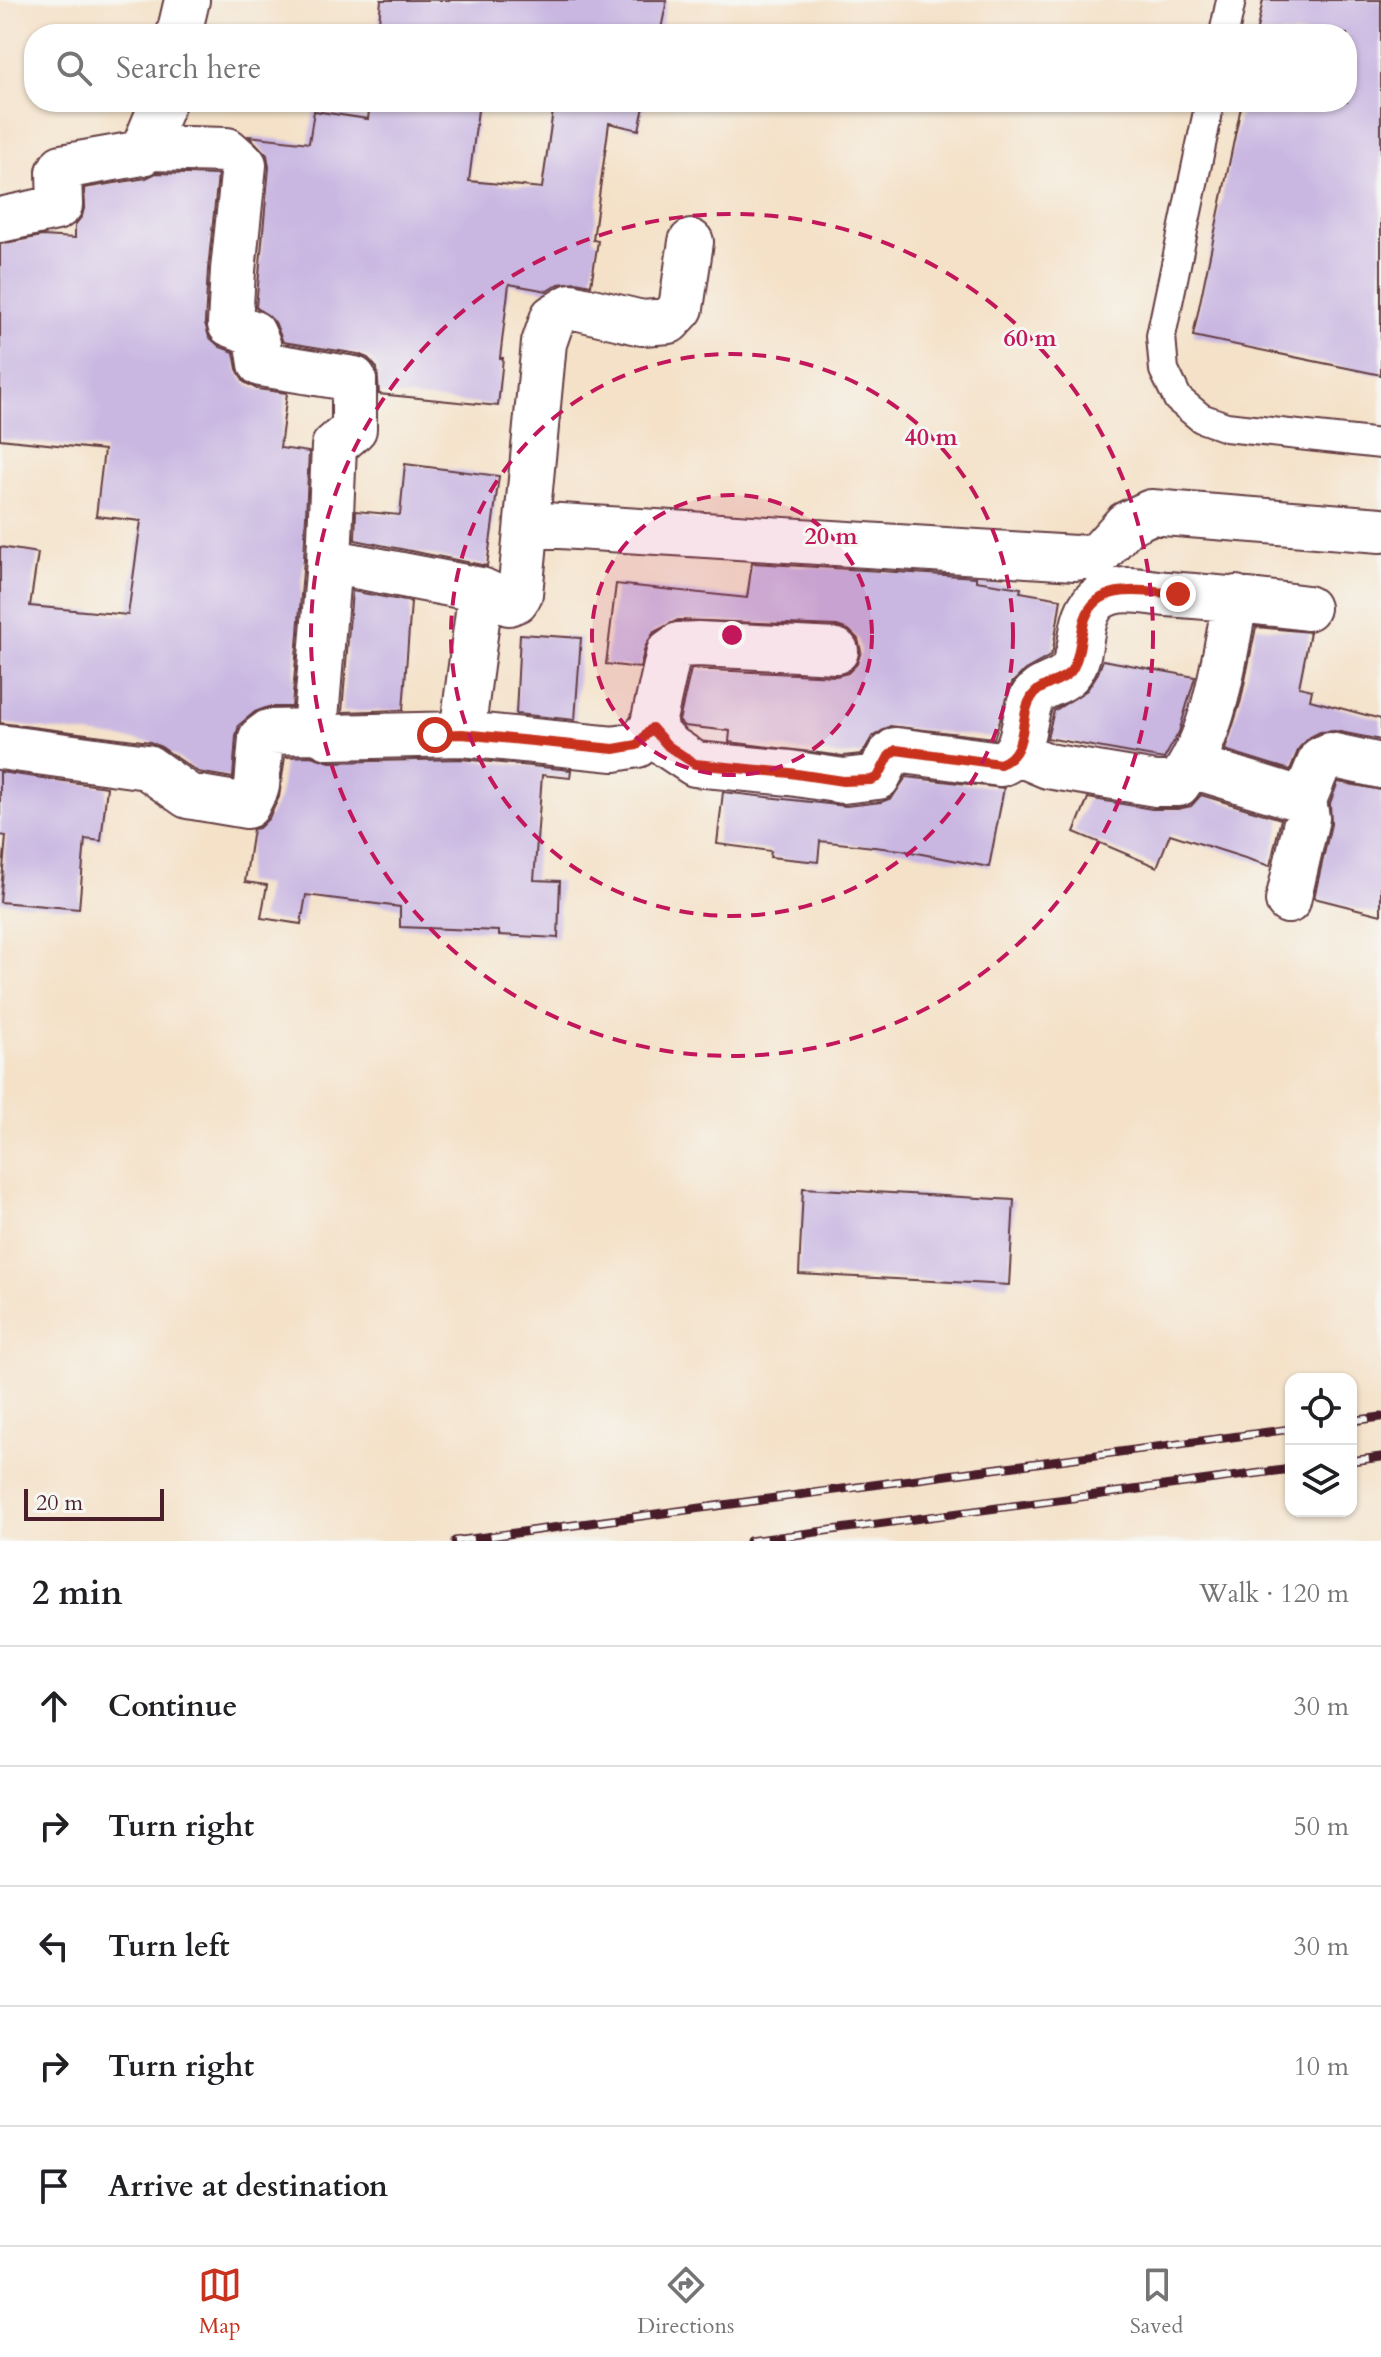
<!DOCTYPE html>
<html lang="en">
<head>
<meta charset="utf-8">
<style>
  body { margin:0; font-family:Cardo,serif; background:#f2f2f2; color:#202124 }
  .controls { position:absolute; right:24px; bottom:24px; display:grid; overflow:hidden; border-radius:16px; box-shadow:0 2px 6px #0004 }
  .controls button { width:72px; height:72px; display:grid; place-items:center; padding:0; border:0; border-bottom:2px solid #e0e0e0; background:#fff; color:#202124; font:40px sans-serif }
  .scale { position:absolute; left:24px; bottom:20px; width:140px; box-sizing:border-box; padding-left:8px; border:4px solid #4a1f2b; border-top:0; font-size:22px; line-height:28px; white-space:nowrap; color:#4a1f2b; -webkit-text-stroke:6px #f6f6f2; paint-order:stroke }
  .stop { position:absolute; width:24px; height:24px; margin:-18px; border:6px solid #c8321e; border-radius:50%; background:#fff }
  .stop.end { background:#c8321e; border-color:#fff; box-shadow:0 2px 8px #0008 }
  .list { margin:0; padding:0; list-style:none }
  h2 { display:flex; justify-content:space-between; align-items:center; height:104px; margin:0; padding:0 32px; font-size:34px }
  h2 small { font-size:26px; font-weight:400; color:#757577 }
  .list li { display:grid; grid-template-columns:52px 1fr auto; gap:24px; align-items:center; box-sizing:border-box; height:120px; padding:0 32px; border-top:2px solid #e0e0e0 }
  .list b { display:block; font-size:30px; white-space:nowrap }
  .list em { font-size:26px; font-style:normal; color:#757577 }
  .icon { flex:none; width:44px; height:44px; fill:none; stroke:currentColor; stroke-width:2; stroke-linecap:round; stroke-linejoin:round }
  .map { position:relative; flex:none; width:1381px; height:1541px; overflow:hidden }
  .search { position:absolute; background:#fff; box-shadow:0 2px 6px #0004; left:24px; right:24px; top:24px; height:88px; display:flex; align-items:center; gap:20px; box-sizing:border-box; padding:0 28px; border-radius:32px; color:#757577; font-size:30px }
  .sheet { height:704px; background:#fff }
  nav { display:flex; justify-content:space-around; align-items:center; box-sizing:border-box; height:112px; border-top:2px solid #e0e0e0; background:#fff; font-size:22px; color:#757577 }
  nav a { display:grid; justify-items:center; gap:4px }
  nav .on { color:#c8321e }
  .map>svg:first-child { display:block }
  .building { fill:#c9b6e1 }
  .lines { fill:none; stroke-linecap:round; stroke-linejoin:round }
  .service-casing { stroke:#643c42; stroke-width:32 }
  .minor-casing { stroke:#643c42; stroke-width:48 }
  .service { stroke:#fff; stroke-width:28 }
  .minor { stroke:#fff; stroke-width:44 }
  .rail-casing { stroke:#4a1f2b; stroke-width:9 }
  .rail { stroke:#f6f6f2; stroke-width:6; stroke-dasharray:18; stroke-linecap:butt }
  .route { stroke:#c8321e; stroke-width:10 }
  .ring { fill:none; stroke:#c2185b; stroke-width:4; stroke-dasharray:14 10 }
  .centre { fill:#c2185b; stroke:#f6f6f2; stroke-width:4 }
  .ring-label { font-size:24px; text-anchor:middle; font-weight:bold; fill:#c2185b; stroke:#f6f6f2; stroke-width:6; stroke-linejoin:round; paint-order:stroke }
</style>
</head>
<body>
<div class="map">
<svg width="1381" height="1541" viewBox="0 0 1381 1541">
  <rect width="100%" height="100%" fill="#f6f6f2"/>
  <filter id="ink" filterUnits="userSpaceOnUse"><feTurbulence type="fractalNoise" baseFrequency=".0125" numOctaves="2"/><feDisplacementMap in="SourceGraphic" scale="16" xChannelSelector="R" yChannelSelector="G"/><feConvolveMatrix kernelMatrix="1 2 1 2 8 2 1 2 1" color-interpolation-filters="sRGB"/></filter>
  <filter id="wash" filterUnits="userSpaceOnUse"><feTurbulence type="fractalNoise" baseFrequency=".006" numOctaves="4" result="noise"/><feDisplacementMap in="SourceGraphic" scale="32" xChannelSelector="R" yChannelSelector="G"/><feGaussianBlur stdDeviation="1.8" result="paint"/><feColorMatrix in="noise" values="0 0 0 0 0 0 0 0 0 0 0 0 0 0 0 0 0 1.4 0 .05"/><feComposite in="paint" operator="in"/></filter>
  <g filter="url(#wash)">
    <rect width="100%" height="100%" fill="#f4e1c7"/>
    <g id="blocks">
      <path class="building" d="M 381,0 L 667,0 L 660,34 L 378,34 Z
        M 1263,0 L 1381,0 L 1381,375 L 1193,336 L 1242,102 L 1347,102 L 1347,34 L 1256,34 Z
        M 370,102 L 479,102 L 469,181 L 542,188 L 553,111 L 511,102 L 645,102 L 639,130 L 609,123 L 593,240 L 598,241 L 591,285 L 576,282 L 559,284 L 547,291 L 509,284 L 500,358 L 503,358 L 498,406 L 379,394 L 377,368 L 368,358 L 358,354 L 283,342 L 275,322 L 256,307 L 269,167 L 267,155 L 249,136 L 309,143 L 314,111 L 368,119 Z
        M 156,173 L 218,175 L 208,269 L 205,323 L 209,337 L 220,347 L 234,352 L 237,369 L 244,382 L 257,389 L 287,393 L 280,448 L 309,452 L 304,559 L 292,707 L 268,707 L 255,712 L 239,725 L 236,736 L 233,778 L 198,772 L 161,747 L 150,742 L 0,723 L 0,547 L 38,553 L 30,606 L 128,615 L 141,521 L 96,516 L 104,450 L 0,439 L 0,244 L 42,236 L 75,238 L 75,225 L 82,216 L 85,205 L 84,188 L 146,178 Z
        M 405,464 L 499,476 L 487,566 L 355,540 L 356,511 L 400,515 Z
        M 752,563 L 976,577 L 976,581 L 1021,588 L 1020,592 L 1061,599 L 1053,650 L 1050,656 L 1025,670 L 1012,683 L 994,738 L 890,726 L 872,737 L 862,754 L 843,756 L 729,742 L 730,731 L 684,726 L 679,721 L 691,669 L 836,676 L 848,673 L 857,664 L 861,651 L 858,639 L 849,630 L 837,626 L 678,620 L 654,632 L 645,647 L 640,668 L 606,664 L 616,584 L 747,598 Z
        M 352,591 L 411,602 L 403,710 L 342,712 Z
        M 1256,627 L 1310,632 L 1299,687 L 1312,690 L 1310,700 L 1381,719 L 1381,740 L 1335,731 L 1320,732 L 1310,737 L 1299,748 L 1290,770 L 1225,750 L 1241,700 Z
        M 520,634 L 581,638 L 575,720 L 516,714 Z
        M 1103,660 L 1195,677 L 1179,732 L 1164,759 L 1047,738 L 1054,711 L 1087,690 L 1098,673 Z
        M 311,756 L 330,762 L 461,759 L 571,770 L 570,778 L 542,775 L 534,880 L 560,881 L 558,938 L 499,935 L 499,931 L 400,927 L 400,907 L 306,895 L 301,924 L 261,918 L 267,885 L 245,882 L 253,829 L 259,828 L 269,818 L 279,797 L 285,757 Z
        M 0,772 L 107,787 L 101,841 L 85,839 L 79,909 L 0,902 L 6,836 L 0,835 Z
        M 906,777 L 1004,788 L 989,867 L 901,850 L 820,841 L 818,862 L 770,857 L 771,851 L 717,844 L 723,792 L 846,806 L 881,802 L 892,798 Z
        M 1338,782 L 1381,790 L 1381,915 L 1314,898 L 1331,824 L 1330,803 Z
        M 1201,795 L 1281,819 L 1270,866 L 1170,834 L 1157,867 L 1074,832 L 1088,798 L 1152,809 L 1178,809 L 1191,806 Z
        M 803,1188 L 1014,1200 L 1009,1285 L 799,1274 Z"/>
    </g>
  </g>
  <g filter="url(#ink)">
    <use href="#blocks" fill-opacity="0" stroke="#643c42" stroke-width="2"/>
    <g class="lines">
      <defs>
        <path id="service" d="M 1224,34 L 1231,0
          M 1210,102 L 1161,336 L 1164,370 L 1178,399 L 1201,418 L 1226,427 L 1381,444"/>
        <path id="minor" d="M 179,34 L 187,0
          M 147,148 L 227,150 L 244,165 L 233,270 L 230,324 L 253,333 L 258,344 L 261,364 L 354,379 L 354,429 L 334,446 L 329,561 L 316,718 L 317,731 L 329,737 L 462,734 L 614,749 L 637,745 L 652,728 L 668,746 L 695,764 L 790,773 L 843,781 L 878,777 L 889,756 L 896,750 L 1000,764 C 1025,755 1022,725 1030,702 C 1037,683 1063,685 1072,669 C 1084,651 1078,623 1092,605 C 1097,597 1109,592 1118,591 C 1133,588 1152,593 1167,594 C 1214,597 1261,602 1307,608
          M 0,220 L 56,208 L 60,205 L 59,172 L 62,167 L 142,153 L 163,102
          M 528,524 L 1075,558 L 1098,555 L 1126,524 L 1151,512 L 1381,530
          M 329,561 L 481,590
          M 652,728 L 669,652 L 679,645 L 698,644 L 836,651
          M 462,734 L 481,590 L 509,603 L 516,600 L 520,594 L 544,343 L 553,317 L 571,306 L 642,323 L 669,321 L 681,308 L 691,242
          M 0,747 L 147,767 L 188,796 L 247,806 L 257,786 L 261,738 L 269,732 L 317,731
          M 1017,753 L 1048,766 L 1156,784 L 1178,784 C 1217,732 1223,660 1236,598
          M 1192,766 L 1304,800 L 1307,818 L 1288,901
          M 1304,800 L 1321,759 L 1330,755 L 1381,766"/>
      </defs>
      <use href="#service" class="service-casing"/>
      <use href="#minor" class="minor-casing"/>
      <use href="#service" class="service"/>
      <use href="#minor" class="minor"/>
      <defs>
        <path id="rail" d="M 1351,1421 L 1381,1417
          M 1351,1461 L 1381,1457
          M 455,1541 L 1291,1429
          M 749,1541 L 1291,1469"/>
      </defs>
      <use href="#rail" class="rail-casing"/>
      <use href="#rail" class="rail"/>
    </g>
  </g>
  <g class="lines" filter="url(#ink)">
    <path class="route" d="M 435,735 L 462,734 L 614,749 L 637,745 L 652,728 L 668,746 L 695,764 L 790,773 L 843,781 L 871,780 L 878,777 L 889,756 L 896,750 L 1000,764 C 1033,752 1015,710 1037,691 C 1048,682 1067,680 1073,668 C 1081,654 1080,634 1085,619 C 1098,580 1146,592 1178,594"/>
  </g>
  <circle cx="732" cy="635" r="140" fill="#c2185b" fill-opacity=".12"/>
  <g class="ring">
    <circle cx="732" cy="635" r="140"/>
    <circle cx="732" cy="635" r="281"/>
    <circle cx="732" cy="635" r="421"/>
  </g>
  <circle cx="732" cy="635" r="12" class="centre"/>
  <g class="ring-label">
    <text x="1030" y="346">60 m</text>
    <text x="931" y="445">40 m</text>
    <text x="831" y="544">20 m</text>
  </g>
</svg>
<div class="controls">
<button><svg class="icon" aria-label="locate" viewBox="0 0 24 24"><circle cx="12" cy="12" r="6"/><path d="M12 2v4M12 18v4M2 12h4M18 12h4"/></svg></button>
<button><svg class="icon" aria-label="layers" viewBox="0 0 24 24"><path d="M12 4l9 5-9 5-9-5zM3 14l9 5 9-5"/></svg></button>
</div>
<div class="scale">20 m</div>
<div class="stop" style="left:435px;top:735px"></div>
<div class="stop end" style="left:1178px;top:594px"></div>
<div class="search"><svg class="icon" aria-label="search" viewBox="0 0 24 24"><circle cx="10" cy="10" r="6"/><path d="M15 15l6 6"/></svg>Search here</div>
</div>
<section class="sheet">
<h2>2 min<small>Walk · 120 m</small></h2>
<ul class="list">
<li><svg class="icon" aria-label="ahead" viewBox="0 0 24 24"><path d="M12 20V5M6 11l6-6 6 6"/></svg><div><b>Continue</b></div><em>30 m</em></li>
<li><svg class="icon" aria-label="right" viewBox="0 0 24 24"><path d="M7 20v-9h11M14 6l5 5-5 5"/></svg><div><b>Turn right</b></div><em>50 m</em></li>
<li><svg class="icon" aria-label="left" viewBox="0 0 24 24"><path d="M17 20v-9H6M10 6l-5 5 5 5"/></svg><div><b>Turn left</b></div><em>30 m</em></li>
<li><svg class="icon" aria-label="right" viewBox="0 0 24 24"><path d="M7 20v-9h11M14 6l5 5-5 5"/></svg><div><b>Turn right</b></div><em>10 m</em></li>
<li><svg class="icon" aria-label="arrive" viewBox="0 0 24 24"><path d="M6 21V4h12l-3 4 3 4H6"/></svg><div><b>Arrive at destination</b></div></li>
</ul>
</section>
<nav>
<a class="on"><svg class="icon" aria-label="map" viewBox="0 0 24 24"><path d="M3 6l6-2 6 2 6-2v14l-6 2-6-2-6 2zM9 4v14M15 6v14"/></svg>Map</a>
<a><svg class="icon" aria-label="directions" viewBox="0 0 24 24"><path d="M12 3l9 9-9 9-9-9zM9 14v-3h6M13 9l2 2-2 2"/></svg>Directions</a>
<a><svg class="icon" aria-label="saved" viewBox="0 0 24 24"><path d="M7 4h10v16l-5-4-5 4z"/></svg>Saved</a>
</nav>
</body>
</html>
